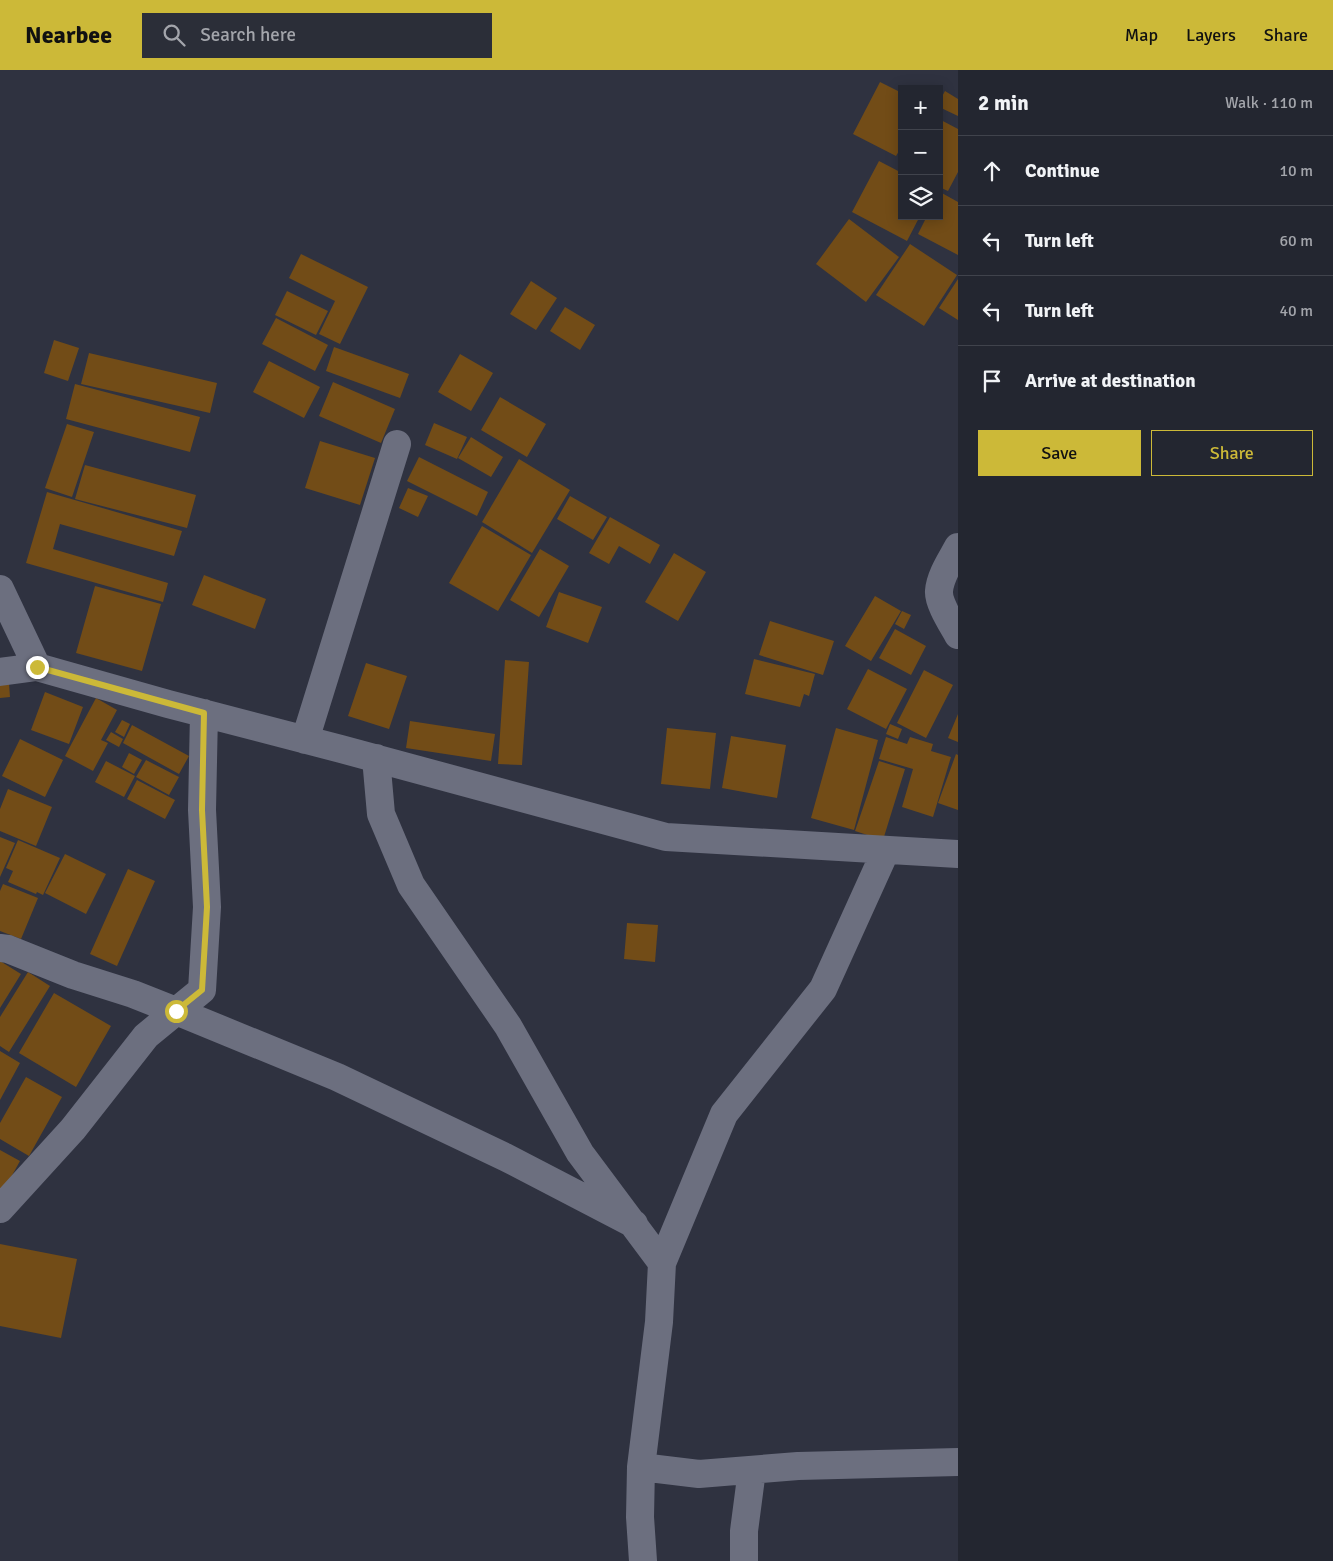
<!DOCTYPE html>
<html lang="en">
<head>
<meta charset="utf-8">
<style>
  body { margin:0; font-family:Signika,sans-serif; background:#2b2e38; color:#f1f3f6 }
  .controls { position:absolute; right:15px; top:15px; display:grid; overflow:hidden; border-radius:0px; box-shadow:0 2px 12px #0003 }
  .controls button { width:45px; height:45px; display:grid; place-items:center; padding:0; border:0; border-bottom:1px solid #40434c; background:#232630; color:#f1f3f6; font:25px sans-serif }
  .stop { position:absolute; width:15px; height:15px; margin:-11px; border:4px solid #ccb938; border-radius:50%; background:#fff }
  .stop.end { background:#ccb938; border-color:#fff; box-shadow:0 1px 5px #0008 }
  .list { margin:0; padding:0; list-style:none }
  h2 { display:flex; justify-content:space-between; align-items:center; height:65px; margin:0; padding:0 20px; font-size:21px }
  h2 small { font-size:16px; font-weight:400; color:#a3a5ab }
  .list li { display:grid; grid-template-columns:32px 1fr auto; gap:15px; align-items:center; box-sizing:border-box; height:70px; padding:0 20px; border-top:1px solid #40434c }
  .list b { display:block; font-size:19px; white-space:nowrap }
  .list em { font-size:16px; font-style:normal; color:#a3a5ab }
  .actions { display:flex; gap:10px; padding:15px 20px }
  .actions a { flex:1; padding:11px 0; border:1px solid #ccb938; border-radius:0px; text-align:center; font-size:18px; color:#ccb938 }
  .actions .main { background:#ccb938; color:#111 }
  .icon { flex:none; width:28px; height:28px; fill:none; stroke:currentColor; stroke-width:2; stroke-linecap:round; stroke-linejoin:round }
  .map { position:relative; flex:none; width:958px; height:1491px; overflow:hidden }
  header { display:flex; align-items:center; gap:30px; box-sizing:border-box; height:70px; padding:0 25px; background:#ccb938; color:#111 }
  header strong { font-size:24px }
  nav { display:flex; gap:28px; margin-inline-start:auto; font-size:18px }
  .search { width:350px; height:45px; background:#2b2e38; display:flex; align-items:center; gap:12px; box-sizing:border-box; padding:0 18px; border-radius:0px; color:#a3a5ab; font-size:19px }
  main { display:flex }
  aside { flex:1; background:#232630 }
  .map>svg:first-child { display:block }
  .building { fill:#724c17 }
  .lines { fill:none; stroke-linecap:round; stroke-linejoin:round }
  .minor { stroke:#6c6f7f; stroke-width:28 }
  .route { stroke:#ccb938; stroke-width:6 }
</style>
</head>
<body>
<header>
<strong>Nearbee</strong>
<div class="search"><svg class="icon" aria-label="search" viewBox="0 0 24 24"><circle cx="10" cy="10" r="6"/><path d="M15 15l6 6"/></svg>Search here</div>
<nav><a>Map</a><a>Layers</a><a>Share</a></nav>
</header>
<main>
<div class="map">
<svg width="958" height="1491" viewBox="0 0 958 1491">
  <rect width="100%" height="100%" fill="#2f3240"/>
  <path class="building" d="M 880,12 L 902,23 L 902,83 L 899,81 L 896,86 L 853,64 Z
    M 945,21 L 958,29 L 958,46 L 939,37 L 939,32 Z
    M 939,49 L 958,59 L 958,102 L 948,121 L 939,117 Z
    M 879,91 L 902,103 L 902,146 L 920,146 L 907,171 L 852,142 Z
    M 940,122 L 958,132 L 958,185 L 918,164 L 927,146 L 939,146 Z
    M 849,149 L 899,187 L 866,232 L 816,194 Z
    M 910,174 L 957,205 L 924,256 L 876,225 Z
    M 301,184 L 368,217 L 340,274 L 319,264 L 335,231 L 289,208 Z
    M 958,209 L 958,250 L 939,238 Z
    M 531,211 L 557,228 L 536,260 L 510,244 Z
    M 287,221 L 328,241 L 316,265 L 275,245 Z
    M 565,237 L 595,255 L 580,280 L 550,261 Z
    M 276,248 L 328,275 L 315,301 L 262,274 Z
    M 54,270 L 79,278 L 68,311 L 44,303 Z
    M 334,277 L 409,304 L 400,328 L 326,301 Z
    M 89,283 L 217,313 L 210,343 L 81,314 Z
    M 460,284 L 493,303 L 471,341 L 438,322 Z
    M 269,291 L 320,317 L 304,348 L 253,322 Z
    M 333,312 L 395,339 L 381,373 L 319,346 Z
    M 75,314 L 200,347 L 190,382 L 66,349 Z
    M 500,327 L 546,354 L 527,387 L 481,360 Z
    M 434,353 L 467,367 L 457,389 L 425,375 Z
    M 67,354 L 94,362 L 72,427 L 45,418 Z
    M 471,367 L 503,387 L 491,407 L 458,388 Z
    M 320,371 L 375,388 L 360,435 L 305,418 Z
    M 419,387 L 488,422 L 477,446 L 407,411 Z
    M 519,389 L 570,420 L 532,483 L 482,452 Z
    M 85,395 L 196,425 L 187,458 L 75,429 Z
    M 408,418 L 428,426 L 418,447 L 399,438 Z
    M 47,422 L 182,461 L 174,486 L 60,454 L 53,479 L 168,513 L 163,532 L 26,493 Z
    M 570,426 L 607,447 L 593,470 L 557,449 Z
    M 610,447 L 660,475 L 650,494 L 619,476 L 609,494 L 589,483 Z
    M 482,456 L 531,485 L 498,541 L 449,513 Z
    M 540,479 L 569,496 L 539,547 L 510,530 Z
    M 674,483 L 706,502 L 678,551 L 645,532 Z
    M 204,505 L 266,529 L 255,559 L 192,535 Z
    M 95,516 L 161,534 L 142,601 L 76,583 Z
    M 559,522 L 602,537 L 588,573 L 546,557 Z
    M 875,526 L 901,541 L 871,591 L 845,576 Z
    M 902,541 L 911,545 L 904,559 L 895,554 Z
    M 770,551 L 834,571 L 823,605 L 759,585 Z
    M 895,559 L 926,576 L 911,605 L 879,588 Z
    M 754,589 L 815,604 L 809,626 L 804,624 L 800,637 L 745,624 Z
    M 505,590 L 529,592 L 522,695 L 498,694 Z
    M 366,593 L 407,606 L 389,659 L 348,646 Z
    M 868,599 L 907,619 L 886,659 L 847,639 Z
    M 924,600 L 953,615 L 926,668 L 897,653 Z
    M 0,613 L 9,613 L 10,627 L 0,628 Z
    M 45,622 L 83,637 L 69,674 L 31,660 Z
    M 96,628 L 117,640 L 101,670 L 108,673 L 93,701 L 65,686 Z
    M 958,644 L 958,672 L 948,668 Z
    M 122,650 L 130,654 L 124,667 L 115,662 Z
    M 410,651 L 495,664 L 491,691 L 406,678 Z
    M 890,654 L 902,659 L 898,669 L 886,664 Z
    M 132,655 L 189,686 L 179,704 L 123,673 Z
    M 667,658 L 716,663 L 710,719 L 661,714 Z
    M 836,658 L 878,670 L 854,760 L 811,748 Z
    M 111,662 L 123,669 L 119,677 L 106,670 Z
    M 731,666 L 786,675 L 777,728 L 722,718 Z
    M 886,667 L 907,674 L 910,667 L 933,674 L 931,681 L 951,687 L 933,747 L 902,737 L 913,699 L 879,689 Z
    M 20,669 L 63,690 L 45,727 L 2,706 Z
    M 129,683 L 142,690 L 134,704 L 122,697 Z
    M 956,684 L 958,685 L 958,740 L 938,733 Z
    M 146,690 L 179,707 L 169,725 L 136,707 Z
    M 106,691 L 135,706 L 124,727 L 95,712 Z
    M 879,691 L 905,699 L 883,770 L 855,761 Z
    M 137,710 L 175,730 L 165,749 L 127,729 Z
    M 8,719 L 52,737 L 36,776 L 0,761 L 0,739 Z
    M 0,767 L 15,773 L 0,807 Z
    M 18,770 L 60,788 L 43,825 L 37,822 L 36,824 L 8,812 L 13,801 L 6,798 Z
    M 65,784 L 106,804 L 86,844 L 45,823 Z
    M 128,799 L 155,811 L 117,896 L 90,884 Z
    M 3,814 L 38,828 L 21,869 L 0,861 L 0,821 Z
    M 627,853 L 658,855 L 655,892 L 624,889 Z
    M 0,891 L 21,904 L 0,938 Z
    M 28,902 L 50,916 L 9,982 L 0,976 L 0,947 Z
    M 54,923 L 111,956 L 76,1017 L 19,983 Z
    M 0,981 L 20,993 L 0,1030 Z
    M 26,1007 L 62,1027 L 29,1086 L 0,1069 L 0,1053 Z
    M 0,1080 L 20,1091 L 0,1127 Z
    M 0,1174 L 77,1189 L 61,1268 L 0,1256 Z"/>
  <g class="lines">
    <path class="minor" d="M 958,477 C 951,490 940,506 939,521 C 938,533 952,554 958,565
      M 0,519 L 37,597 L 168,634 L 341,679 L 666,767 L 958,784
      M 0,602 L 37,597
      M 305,670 L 397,374
      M 376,688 L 381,744 L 411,815 L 508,956 L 580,1083 L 662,1193
      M 0,878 L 8,879 L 73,905 L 133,924 L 176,941 L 337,1007 L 505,1087 L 634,1154
      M 0,1139 L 73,1059 L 146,966 L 202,920 L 207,837 L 202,740 L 204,643
      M 641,1397 L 699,1404 L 798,1396 L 958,1392
      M 643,1491 L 640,1447 L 641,1397 L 659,1252 L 662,1193 L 724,1044 L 823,919 L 886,780
      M 744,1491 L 744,1461 L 752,1400"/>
  </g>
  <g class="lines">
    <path class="route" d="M 37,597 L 204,643 L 202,740 L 207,837 L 202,920 L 176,941"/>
  </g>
</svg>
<div class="controls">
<button>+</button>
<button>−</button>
<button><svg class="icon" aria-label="layers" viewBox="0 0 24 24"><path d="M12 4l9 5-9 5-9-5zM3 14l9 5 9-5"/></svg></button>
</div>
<div class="stop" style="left:176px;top:941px"></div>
<div class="stop end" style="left:37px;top:597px"></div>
</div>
<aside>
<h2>2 min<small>Walk · 110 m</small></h2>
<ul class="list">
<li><svg class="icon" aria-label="ahead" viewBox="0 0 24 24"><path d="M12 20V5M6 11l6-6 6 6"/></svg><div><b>Continue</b></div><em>10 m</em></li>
<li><svg class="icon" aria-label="left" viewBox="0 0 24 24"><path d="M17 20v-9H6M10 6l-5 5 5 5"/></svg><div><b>Turn left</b></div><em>60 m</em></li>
<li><svg class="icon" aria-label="left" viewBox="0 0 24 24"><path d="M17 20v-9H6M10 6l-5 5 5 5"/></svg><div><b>Turn left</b></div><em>40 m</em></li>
<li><svg class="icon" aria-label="arrive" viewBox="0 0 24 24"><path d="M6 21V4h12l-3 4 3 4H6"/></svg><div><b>Arrive at destination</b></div></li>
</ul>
<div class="actions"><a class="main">Save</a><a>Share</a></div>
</aside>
</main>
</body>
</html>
